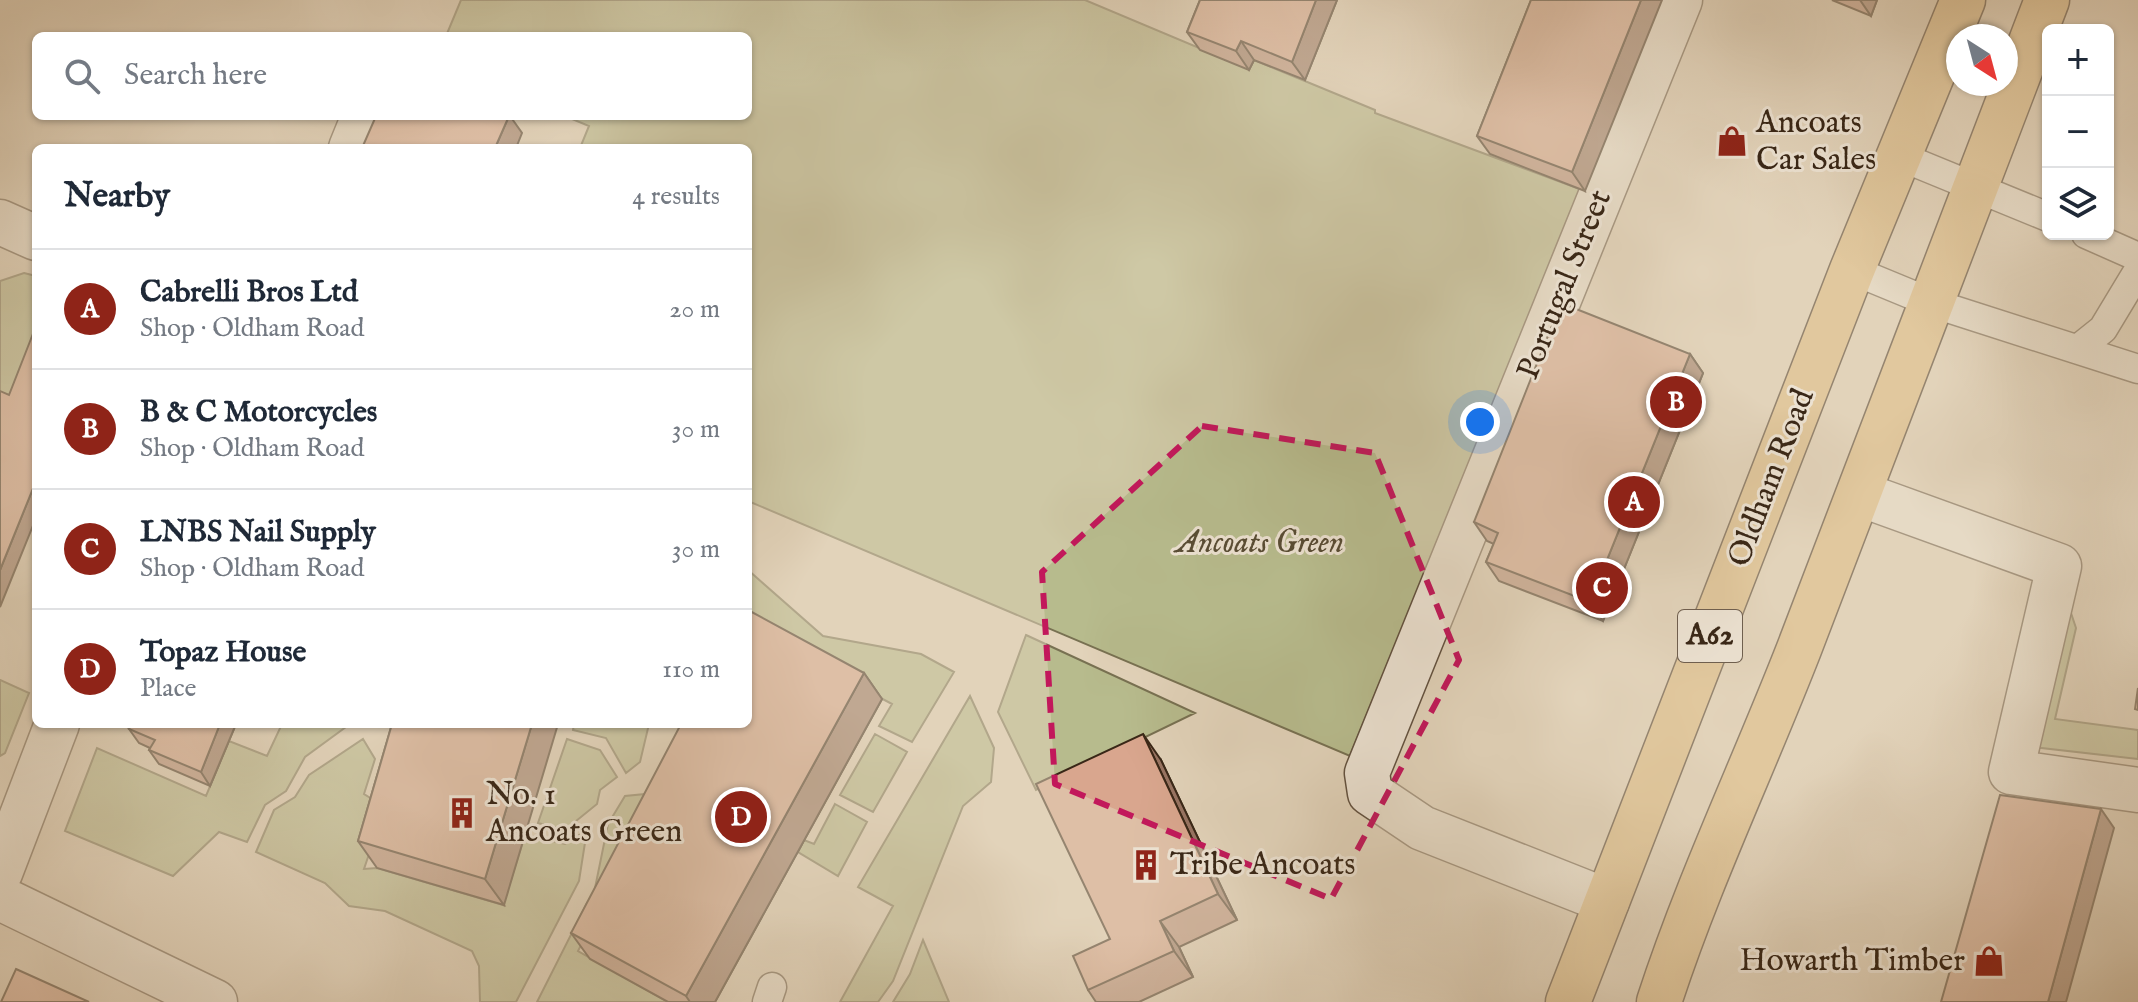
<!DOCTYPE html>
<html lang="en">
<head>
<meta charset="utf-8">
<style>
  body { margin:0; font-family:"IM FELL English",serif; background:#f2f2f3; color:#1f2937 }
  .controls { position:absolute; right:24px; top:24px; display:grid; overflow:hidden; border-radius:12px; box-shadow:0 2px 6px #0004 }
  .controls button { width:72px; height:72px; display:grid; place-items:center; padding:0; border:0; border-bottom:2px solid #e0e1e3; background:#fff; color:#1f2937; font:40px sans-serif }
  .compass { position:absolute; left:1946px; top:24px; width:72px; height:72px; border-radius:50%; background:#fff; box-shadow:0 2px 6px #0004; rotate:144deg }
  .you { position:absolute; left:1480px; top:422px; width:28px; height:28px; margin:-20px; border:6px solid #fff; border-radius:50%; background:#1a73e8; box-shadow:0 0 0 12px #1a73e833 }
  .badge { display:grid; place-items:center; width:52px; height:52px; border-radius:50%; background:#8f2418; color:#fff; font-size:26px; font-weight:700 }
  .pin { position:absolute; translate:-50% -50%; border:4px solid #fff; box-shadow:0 2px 8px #0006 }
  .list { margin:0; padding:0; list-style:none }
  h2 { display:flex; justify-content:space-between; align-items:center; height:104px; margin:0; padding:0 32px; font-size:34px }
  h2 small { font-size:26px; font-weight:400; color:#747a83 }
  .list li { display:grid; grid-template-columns:52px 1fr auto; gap:24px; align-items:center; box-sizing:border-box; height:120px; padding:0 32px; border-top:2px solid #e0e1e3 }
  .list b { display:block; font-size:30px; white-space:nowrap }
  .list p { margin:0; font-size:26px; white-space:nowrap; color:#747a83 }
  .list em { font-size:26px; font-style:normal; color:#747a83 }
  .icon { flex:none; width:44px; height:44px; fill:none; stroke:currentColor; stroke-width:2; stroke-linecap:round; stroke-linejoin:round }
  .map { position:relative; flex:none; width:2138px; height:1002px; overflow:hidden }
  .search { position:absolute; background:#fff; box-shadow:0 2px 6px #0004; left:32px; top:32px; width:720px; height:88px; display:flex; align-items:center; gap:20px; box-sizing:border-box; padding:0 28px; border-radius:12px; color:#747a83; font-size:30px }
  .panel { position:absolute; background:#fff; box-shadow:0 2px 6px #0004; left:32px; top:144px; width:720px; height:584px; border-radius:12px }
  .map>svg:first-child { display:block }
  .green { fill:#b7bb8d; stroke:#787152; stroke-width:2 }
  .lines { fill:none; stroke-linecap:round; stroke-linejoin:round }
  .lane-casing { stroke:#635240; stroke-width:31 }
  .street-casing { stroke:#635240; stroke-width:47 }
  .highway-casing { stroke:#392717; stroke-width:47 }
  .lane { stroke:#ece2d2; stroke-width:28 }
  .street { stroke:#ece2d2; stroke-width:44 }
  .highway { stroke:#e1ba7d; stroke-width:44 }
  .wall { fill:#bb8f7a; stroke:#392717; stroke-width:2 }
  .shaded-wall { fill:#987463; stroke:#392717; stroke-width:2 }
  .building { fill:#d9a68e; stroke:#392717; stroke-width:2 }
  .marked { fill:none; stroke:#c2185b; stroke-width:6; stroke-dasharray:16 10; stroke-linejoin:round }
  .labels { text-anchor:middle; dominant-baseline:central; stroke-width:6; stroke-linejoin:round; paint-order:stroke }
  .shield { fill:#ece2d2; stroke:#6f5f4f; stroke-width:2 }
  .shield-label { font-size:30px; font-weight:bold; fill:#392717 }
  .poi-label { font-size:32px; fill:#392717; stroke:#ece2d2; text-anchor:start }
  .street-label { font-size:32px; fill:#392717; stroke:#ece2d2 }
  .park-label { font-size:32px; font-style:italic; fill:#584c34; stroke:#ece2d2 }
</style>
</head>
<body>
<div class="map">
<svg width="2138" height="1002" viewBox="0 0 2138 1002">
  <rect width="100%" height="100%" fill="#e2d3ba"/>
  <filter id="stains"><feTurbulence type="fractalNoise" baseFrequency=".0025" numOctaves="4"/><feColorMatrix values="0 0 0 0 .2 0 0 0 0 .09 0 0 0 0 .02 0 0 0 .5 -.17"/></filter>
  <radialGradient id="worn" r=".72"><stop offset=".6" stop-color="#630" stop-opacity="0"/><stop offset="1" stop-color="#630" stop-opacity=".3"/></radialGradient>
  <path class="green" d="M 461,0 L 1085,0 L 1249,69 L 1254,60 L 1375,110 L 1375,113 L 1585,191 L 1558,246 L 1350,756 L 748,501 L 748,148 L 580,148 L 589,126 L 565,116 L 748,116 L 748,36 L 446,36 Z
    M 24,273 L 36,276 L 36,362 L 19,409 L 0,405 L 0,281 Z
    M 748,570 L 823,636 L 921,654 L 954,672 L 912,742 L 879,726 L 892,704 L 748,627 Z
    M 2066,598 L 2076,628 L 2055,719 L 2138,730 L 2138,759 L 2033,747 Z
    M 1026,635 L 1195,713 L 1036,790 L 998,712 Z
    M 0,680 L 29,693 L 5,753 L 0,756 Z
    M 970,696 L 994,748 L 991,782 L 963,806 L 893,981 L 878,1002 L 840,1002 L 893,906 L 858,887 Z
    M 282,724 L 350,724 L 305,757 L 286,791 L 265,805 L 247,842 L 219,832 L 173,876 L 65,831 L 97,748 L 206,796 L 229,741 L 267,756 Z
    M 574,724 L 649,724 L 640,762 L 626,773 L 606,738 L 573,730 Z
    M 875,734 L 907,752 L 873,812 L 840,795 Z
    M 363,739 L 375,759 L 364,794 L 385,807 L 364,869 L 377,868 L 503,905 L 525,835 L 565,844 L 587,830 L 579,881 L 516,1002 L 480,1002 L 479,966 L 472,951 L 385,911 L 349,906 L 325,883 L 256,852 L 274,810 L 295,797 L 309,775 Z
    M 567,739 L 600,750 L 617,777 L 600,790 L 597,804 L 565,830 L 538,823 Z
    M 656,793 L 594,893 L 608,824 L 625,796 Z
    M 835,804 L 867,822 L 838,876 L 798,852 L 804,840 L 814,844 Z
    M 587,903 L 599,909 L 578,951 L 668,1002 L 537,1002 Z
    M 923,940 L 949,1002 L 893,1002 L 910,974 Z"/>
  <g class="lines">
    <defs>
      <path id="lane" d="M 1899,156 L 2048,217
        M 2086,234 L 2138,257
        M 1852,270 L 1932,303 L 2138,369
        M 2078,349 L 2103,329 L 2138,271
        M 767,1002 L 772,987"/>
      <path id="street" d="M 351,148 L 364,116
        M 0,222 L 36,238
        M 1860,494 L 2059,566 L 2011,772 L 2138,790
        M 0,873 L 57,724
        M 0,898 L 215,1002
        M 1607,901 L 1422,828 L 1370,793 L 1367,773 L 1680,0"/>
      <path id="highway" d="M 1568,1002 L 1852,270 L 1963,0
        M 1659,1002 C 1698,882 1753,767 1799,649 C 1883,433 1963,216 2047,0"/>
    </defs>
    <use href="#lane" class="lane-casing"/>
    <use href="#street" class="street-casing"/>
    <use href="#highway" class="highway-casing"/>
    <use href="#lane" class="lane"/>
    <use href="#street" class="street"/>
    <use href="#highway" class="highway"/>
  </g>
  <path class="wall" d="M 1200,0 L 1337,0 L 1305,80 L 1254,60 L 1249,70 L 1200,50 L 1187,32 Z
    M 1531,0 L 1585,191 L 1490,154 L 1477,136 Z
    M 1832,0 L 1877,0 L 1871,16 Z
    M 1690,354 L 1703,373 L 1603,621 L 1499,581 L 1486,562 L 1494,544 L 1487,541 L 1474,522 Z
    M 864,673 L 882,699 L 715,1002 L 668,1002 L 590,959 L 571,933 Z
    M 236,724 L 210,786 L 159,764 L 149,750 L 150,748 L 139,743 L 129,729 Z
    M 392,724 L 504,905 L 377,868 L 358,841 Z
    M 1161,760 L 1237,920 L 1179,947 L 1193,977 L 1139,1002 L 1096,1002 L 1088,990 L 1110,939 Z"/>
  <path class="shaded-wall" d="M 1316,0 L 1337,0 L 1305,80 L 1292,62 Z
    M 1641,0 L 1662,0 L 1585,191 L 1572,172 Z
    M 1860,0 L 1877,0 L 1871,16 Z
    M 1241,41 L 1254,60 L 1249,70 L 1236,51 Z
    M 509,116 L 510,116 L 522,133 L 516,148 L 495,148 Z
    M 1690,354 L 1703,373 L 1603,621 L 1590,602 Z
    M 36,481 L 36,518 L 0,607 L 0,570 Z
    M 864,673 L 882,699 L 715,1002 L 690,1002 L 686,996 Z
    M 220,724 L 236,724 L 210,786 L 201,772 Z
    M 532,724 L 558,724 L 504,905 L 485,879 Z
    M 1143,734 L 1161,760 L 1237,920 L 1218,894 Z
    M 2101,809 L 2114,828 L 2066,1002 L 2048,1002 Z
    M 1160,921 L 1179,947 L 1193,977 L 1174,951 Z"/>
  <path class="building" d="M 1200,0 L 1316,0 L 1292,62 L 1241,41 L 1236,51 L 1187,32 Z
    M 1531,0 L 1641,0 L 1572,172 L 1477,136 Z
    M 376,116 L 509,116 L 495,148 L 362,148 Z
    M 1561,303 L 1690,354 L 1590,602 L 1486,562 L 1498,533 L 1474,522 Z
    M 36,326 L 36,481 L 0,570 L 0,391 L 9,395 Z
    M 748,610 L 864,673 L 686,996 L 571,933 L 681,724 L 748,724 Z
    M 2138,688 L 2138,710 L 2135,709 Z
    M 131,724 L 220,724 L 201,772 L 149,750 L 155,740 L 129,729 Z
    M 392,724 L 532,724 L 485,879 L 358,841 Z
    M 1143,734 L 1218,894 L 1160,921 L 1174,951 L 1088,990 L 1073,956 L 1110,939 L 1036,784 Z
    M 2000,795 L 2101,809 L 2048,1002 L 1941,1002 Z
    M 16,969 L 89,1002 L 1,1002 Z"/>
  <path d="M0 0H2138V1002H0ZM 1202,426 L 1375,453 L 1459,660 L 1331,899 L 1055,784 L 1042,572 Z" fill="#e2d3ba" fill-opacity=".55" fill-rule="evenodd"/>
  <path class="marked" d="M 1202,426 L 1375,453 L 1459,660 L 1331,899 L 1055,784 L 1042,572 Z"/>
  <defs>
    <symbol id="shop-bare" viewBox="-9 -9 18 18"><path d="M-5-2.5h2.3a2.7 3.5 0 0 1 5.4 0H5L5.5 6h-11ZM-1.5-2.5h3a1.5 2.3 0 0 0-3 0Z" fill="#8f2418" stroke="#ece2d2" stroke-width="2.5" paint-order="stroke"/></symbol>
    <symbol id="building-bare" viewBox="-9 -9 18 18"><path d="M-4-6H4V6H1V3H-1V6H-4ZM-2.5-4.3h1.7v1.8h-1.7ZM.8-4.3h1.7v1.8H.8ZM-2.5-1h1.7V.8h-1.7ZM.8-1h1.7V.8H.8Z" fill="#8f2418" stroke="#ece2d2" stroke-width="2.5" paint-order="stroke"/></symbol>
  </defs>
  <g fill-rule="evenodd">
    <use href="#shop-bare" x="1710" y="119" width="44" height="44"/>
    <use href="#building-bare" x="440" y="791" width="44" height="44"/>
    <use href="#building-bare" x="1124" y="843" width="44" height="44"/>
    <use href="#shop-bare" x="1967" y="939" width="44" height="44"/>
  </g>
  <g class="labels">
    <rect class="shield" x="1678" y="610" width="64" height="52" rx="6"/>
    <g class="shield-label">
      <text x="1710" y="636">A62</text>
    </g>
    <g class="poi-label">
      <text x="1756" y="123">Ancoats<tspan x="1756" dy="37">Car Sales</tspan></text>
      <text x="486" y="795">No. 1<tspan x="486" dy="37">Ancoats Green</tspan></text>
      <text x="1170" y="865">Tribe Ancoats</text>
      <text x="1965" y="961" text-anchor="end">Howarth Timber</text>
    </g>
    <g class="street-label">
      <text transform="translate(1565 285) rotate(-68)">Portugal Street</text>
      <text transform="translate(1772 478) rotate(-69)">Oldham Road</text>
    </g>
    <g class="park-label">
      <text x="1260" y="543">Ancoats Green</text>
    </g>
  </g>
  <rect width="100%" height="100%" filter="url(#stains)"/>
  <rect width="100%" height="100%" fill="url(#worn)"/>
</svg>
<div class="controls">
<button>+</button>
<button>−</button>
<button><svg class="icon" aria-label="layers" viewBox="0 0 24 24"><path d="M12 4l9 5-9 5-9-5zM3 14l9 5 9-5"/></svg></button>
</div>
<svg class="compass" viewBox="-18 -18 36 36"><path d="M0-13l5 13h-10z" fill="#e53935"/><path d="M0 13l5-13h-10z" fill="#747a83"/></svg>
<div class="you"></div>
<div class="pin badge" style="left:1634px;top:502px">A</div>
<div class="pin badge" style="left:1676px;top:402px">B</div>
<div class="pin badge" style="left:1602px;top:588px">C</div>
<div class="pin badge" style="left:741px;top:817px">D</div>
<div class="search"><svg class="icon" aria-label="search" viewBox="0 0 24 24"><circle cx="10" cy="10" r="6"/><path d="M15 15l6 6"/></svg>Search here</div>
<section class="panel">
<h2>Nearby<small>4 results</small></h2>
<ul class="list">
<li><span class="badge">A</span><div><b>Cabrelli Bros Ltd</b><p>Shop · Oldham Road</p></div><em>20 m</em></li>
<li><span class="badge">B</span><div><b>B &amp; C Motorcycles</b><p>Shop · Oldham Road</p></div><em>30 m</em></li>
<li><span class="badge">C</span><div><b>LNBS Nail Supply</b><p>Shop · Oldham Road</p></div><em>30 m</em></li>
<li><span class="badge">D</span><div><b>Topaz House</b><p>Place</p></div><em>110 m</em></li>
</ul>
</section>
</div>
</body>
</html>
